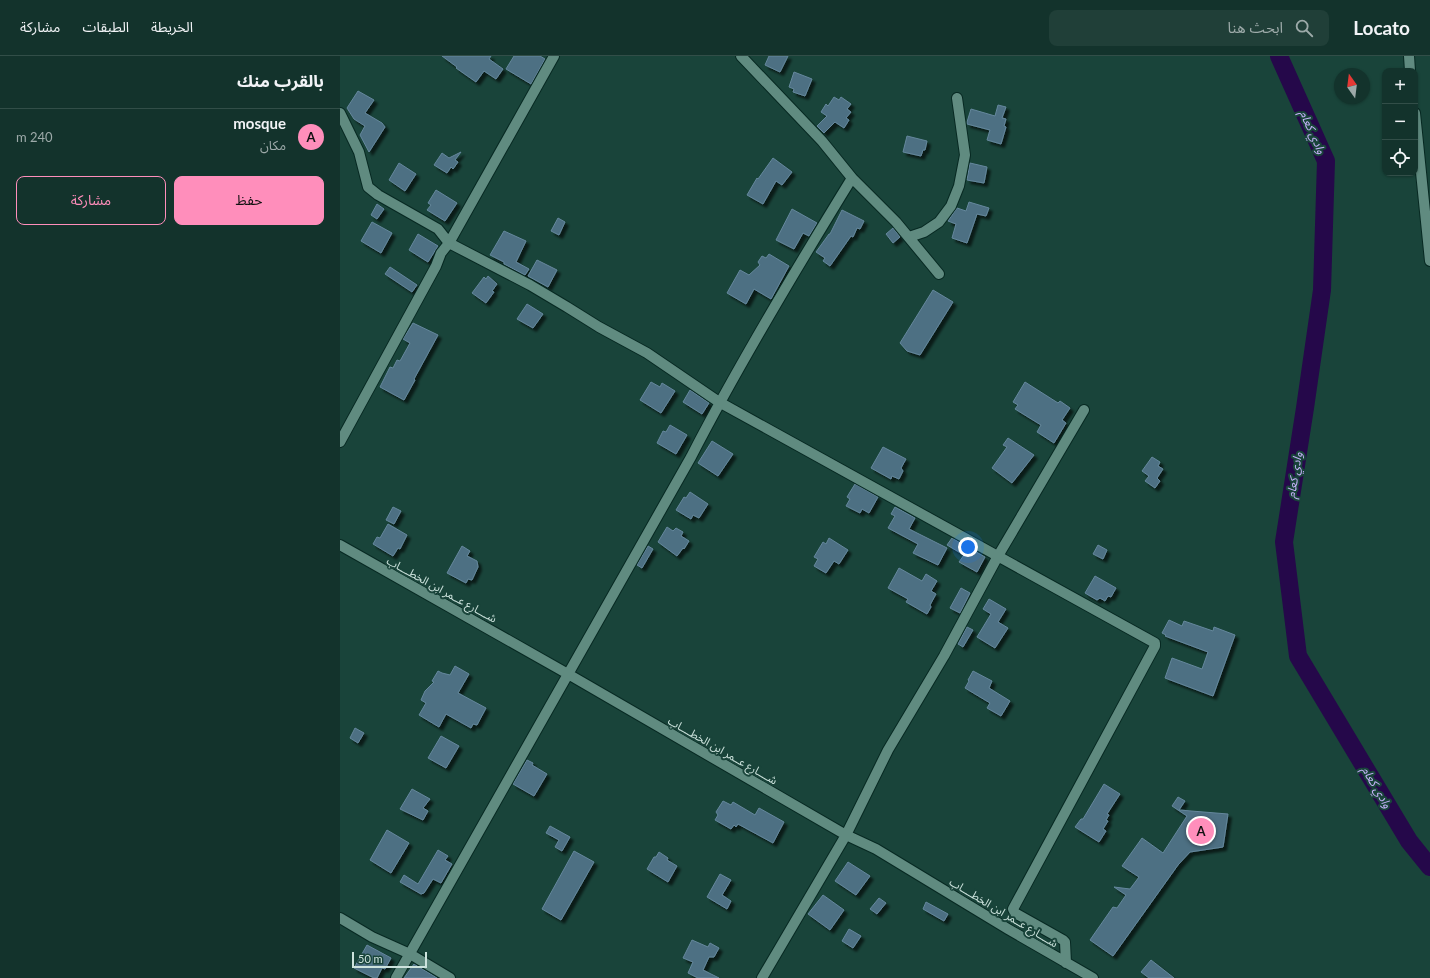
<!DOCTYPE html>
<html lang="ar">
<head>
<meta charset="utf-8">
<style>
  body { margin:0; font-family:Lato,"Noto Sans Arabic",sans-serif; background:#203f38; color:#f1f3f6; direction:rtl }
  .controls { position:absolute; right:12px; top:12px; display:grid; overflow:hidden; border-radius:8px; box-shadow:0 1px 3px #0004 }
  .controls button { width:36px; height:36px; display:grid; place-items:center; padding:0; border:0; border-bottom:1px solid #324e48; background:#13332c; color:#f1f3f6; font:20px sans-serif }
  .compass { position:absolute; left:994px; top:12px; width:36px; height:36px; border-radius:50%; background:#13332c; box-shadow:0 1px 3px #0004; rotate:346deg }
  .scale { position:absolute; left:12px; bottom:10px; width:75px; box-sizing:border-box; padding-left:4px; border:2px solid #cde3dd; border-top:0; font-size:11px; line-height:14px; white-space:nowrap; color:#cde3dd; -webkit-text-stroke:3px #19443a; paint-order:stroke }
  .you { position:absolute; left:628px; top:491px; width:14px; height:14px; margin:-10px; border:3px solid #fff; border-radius:50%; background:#1a73e8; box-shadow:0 0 0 6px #1a73e833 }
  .badge { display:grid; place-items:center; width:26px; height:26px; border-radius:50%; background:#ff8ebb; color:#111; font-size:13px; font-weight:700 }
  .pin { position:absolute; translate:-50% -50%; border:2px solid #fff; box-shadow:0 1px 4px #0006 }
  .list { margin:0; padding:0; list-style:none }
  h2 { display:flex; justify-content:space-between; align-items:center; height:52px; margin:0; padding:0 16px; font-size:17px }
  h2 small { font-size:13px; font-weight:400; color:#9daaa9 }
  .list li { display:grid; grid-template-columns:26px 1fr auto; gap:12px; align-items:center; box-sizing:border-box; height:56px; padding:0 16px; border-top:1px solid #324e48 }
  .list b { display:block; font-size:15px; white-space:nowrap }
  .list p { margin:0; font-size:13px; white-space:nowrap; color:#9daaa9 }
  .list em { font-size:13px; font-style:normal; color:#9daaa9 }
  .actions { display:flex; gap:8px; padding:12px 16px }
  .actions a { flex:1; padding:9px 0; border:1px solid #ff8ebb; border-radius:8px; text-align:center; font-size:14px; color:#ff8ebb }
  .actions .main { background:#ff8ebb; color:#111 }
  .icon { flex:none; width:22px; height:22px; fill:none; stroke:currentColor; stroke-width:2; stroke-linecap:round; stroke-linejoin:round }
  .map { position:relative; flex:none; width:1090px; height:922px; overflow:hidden; direction:ltr }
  header { display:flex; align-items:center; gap:24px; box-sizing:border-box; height:56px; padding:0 20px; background:#13332c; border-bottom:1px solid #324e48 }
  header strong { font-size:19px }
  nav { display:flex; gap:22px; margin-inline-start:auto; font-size:14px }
  .search { width:280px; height:36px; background:#203f38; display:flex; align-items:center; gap:10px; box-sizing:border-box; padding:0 14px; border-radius:8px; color:#9daaa9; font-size:15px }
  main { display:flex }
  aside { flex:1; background:#13332c }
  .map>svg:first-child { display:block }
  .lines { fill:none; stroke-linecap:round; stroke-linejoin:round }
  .river { stroke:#25084a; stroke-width:18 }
  .building { fill:#4d6f83; stroke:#65889d; filter:url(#shadow) }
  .minor-casing { stroke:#072922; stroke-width:12 }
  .minor { stroke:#608b80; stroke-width:10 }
  .labels { text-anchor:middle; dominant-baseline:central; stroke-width:4; stroke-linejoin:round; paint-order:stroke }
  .street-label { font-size:11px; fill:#cde3dd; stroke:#19443a }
  .water-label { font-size:12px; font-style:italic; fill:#c4b1f8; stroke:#19443a }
</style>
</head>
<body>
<header>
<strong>Locato</strong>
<div class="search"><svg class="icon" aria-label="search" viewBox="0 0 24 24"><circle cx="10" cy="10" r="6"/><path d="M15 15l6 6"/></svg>ابحث هنا</div>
<nav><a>الخريطة</a><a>الطبقات</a><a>مشاركة</a></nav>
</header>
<main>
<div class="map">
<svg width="1090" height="922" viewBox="0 0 1090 922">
  <defs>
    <filter id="shadow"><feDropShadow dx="3.5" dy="3.5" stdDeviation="1" flood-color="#0009"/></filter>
  </defs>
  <rect width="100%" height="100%" fill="#19443a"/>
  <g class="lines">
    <path class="river" d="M 939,0 L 986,105 L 982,234 L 965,352 L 944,486 L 958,600 L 1069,785 L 1090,811"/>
  </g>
  <path class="building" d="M 102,0 L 151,0 L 149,3 L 163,13 L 156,23 L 144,15 L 136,26 L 116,12 L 117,11 Z
    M 174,0 L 200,0 L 205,3 L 191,28 L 166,13 Z
    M 429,0 L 448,0 L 440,16 L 425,9 Z
    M 454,16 L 472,23 L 465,40 L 453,36 L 454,33 L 449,31 Z
    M 18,35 L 34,44 L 25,57 L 42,67 L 45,71 L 29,96 L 20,79 L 25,70 L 14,63 L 7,52 Z
    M 494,41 L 499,44 L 501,41 L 511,48 L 507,53 L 511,56 L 506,62 L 509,64 L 504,72 L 495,66 L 484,77 L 477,70 L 487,60 L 481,56 L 486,48 L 488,50 Z
    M 658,49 L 666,51 L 662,62 L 666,63 L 664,70 L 666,71 L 661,88 L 647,84 L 650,74 L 627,68 L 627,66 L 631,53 L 655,60 Z
    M 567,80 L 587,85 L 585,94 L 583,94 L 581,100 L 563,96 Z
    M 121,96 L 115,104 L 118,106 L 113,113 L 111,111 L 107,117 L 94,109 L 102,97 L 109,102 Z
    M 433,102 L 452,116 L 442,129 L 436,125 L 423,148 L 407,139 L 417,122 L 418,123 Z
    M 59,107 L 76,118 L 65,135 L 49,124 Z
    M 630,107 L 647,111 L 644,127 L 627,124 Z
    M 96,134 L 117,147 L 105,165 L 87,154 L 91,149 L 88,147 Z
    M 629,146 L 649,152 L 646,160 L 637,158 L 627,187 L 612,182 L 616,168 L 608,165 L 617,152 L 626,155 Z
    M 37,148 L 44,153 L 37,163 L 31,159 Z
    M 452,153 L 477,167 L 469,180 L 463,177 L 454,193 L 436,184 Z
    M 502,154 L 524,165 L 520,173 L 517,172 L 513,181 L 511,180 L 490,210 L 483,205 L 485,202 L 476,196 L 489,178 L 490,178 Z
    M 218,162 L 225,166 L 219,179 L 211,175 Z
    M 32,166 L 52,177 L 41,197 L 21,185 Z
    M 553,172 L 560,181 L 553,187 L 546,178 Z
    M 164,175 L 186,185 L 176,206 L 189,213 L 185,219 L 164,208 L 164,206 L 150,199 Z
    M 78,178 L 98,190 L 88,206 L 69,194 Z
    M 429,198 L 449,210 L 431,243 L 414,233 L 406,248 L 387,237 L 400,214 L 409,219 L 420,209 L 418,206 L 422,200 L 426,202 Z
    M 197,204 L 217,214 L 208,231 L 188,220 Z
    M 50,211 L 77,229 L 72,236 L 45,218 Z
    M 148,220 L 157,228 L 152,235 L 154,236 L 146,247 L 132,237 L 144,221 L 146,223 Z
    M 593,234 L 613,246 L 580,299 L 567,295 L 560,287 Z
    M 187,248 L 203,258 L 193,272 L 177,263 Z
    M 73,267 L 98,279 L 74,323 L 75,324 L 64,344 L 40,331 L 50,311 L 53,312 L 57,304 L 60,305 L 70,287 L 63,283 Z
    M 311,326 L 320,331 L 322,327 L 335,335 L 321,357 L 300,344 Z
    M 685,326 L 718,347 L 720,345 L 730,352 L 722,364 L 726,367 L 714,387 L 697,376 L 701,369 L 675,353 L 678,349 L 673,346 Z
    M 350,334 L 369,347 L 362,358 L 343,346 Z
    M 330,369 L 347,379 L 336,398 L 317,387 L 323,375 L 326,376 Z
    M 668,382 L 694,399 L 672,427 L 652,412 L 667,391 L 663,389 Z
    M 372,385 L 393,398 L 378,420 L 358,407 Z
    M 543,391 L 566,403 L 561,412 L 563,415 L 559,423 L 552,420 L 551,423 L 531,412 Z
    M 812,401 L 820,406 L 818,410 L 823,413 L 817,422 L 820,425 L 815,432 L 805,425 L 809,420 L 802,415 Z
    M 515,428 L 538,441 L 529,457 L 522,453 L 520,457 L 506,450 L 510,443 L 507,441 Z
    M 350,436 L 368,448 L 359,462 L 353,459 L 351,463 L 336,454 L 344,441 L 346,442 Z
    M 53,451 L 61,455 L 54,468 L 46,464 Z
    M 555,451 L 575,462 L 569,473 L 607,492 L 598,509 L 573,497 L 578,488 L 548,472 L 555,460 L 551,458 Z
    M 48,468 L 67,479 L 60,493 L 58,492 L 53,500 L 33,488 L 37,481 L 40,482 Z
    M 327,471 L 333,475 L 336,472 L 343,476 L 341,480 L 349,485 L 344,493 L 343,492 L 337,500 L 318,486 Z
    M 489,482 L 508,494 L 499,508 L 494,505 L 486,517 L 474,510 L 478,503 L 474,501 L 483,486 L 486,488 Z
    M 612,482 L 645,501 L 637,516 L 619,506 L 624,499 L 607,489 Z
    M 758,489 L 767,494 L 763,503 L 753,498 Z
    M 122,490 L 130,495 L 127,500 L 137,505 L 138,511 L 132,524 L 128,523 L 126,527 L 107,517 Z
    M 308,490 L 313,493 L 302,512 L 297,509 Z
    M 559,512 L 582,525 L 586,518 L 597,525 L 591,535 L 596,538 L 590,549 L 591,551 L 587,558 L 566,546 L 568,543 L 548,532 Z
    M 755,520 L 776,532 L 771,541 L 768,540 L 765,545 L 760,542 L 757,544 L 745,537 Z
    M 621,532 L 630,537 L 620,557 L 610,552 Z
    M 649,543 L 666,553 L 658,566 L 668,572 L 655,592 L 637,581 L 651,558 L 643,553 Z
    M 829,564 L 842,570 L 844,565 L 873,575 L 874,571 L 895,579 L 873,640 L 825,622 L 832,602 L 862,613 L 868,596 L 825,580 L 826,579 L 822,577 Z
    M 627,571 L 633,574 L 623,591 L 618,588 Z
    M 115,610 L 129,618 L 118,637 L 146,652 L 137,669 L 133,668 L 131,672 L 106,658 L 99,671 L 79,659 L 86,647 L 81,644 L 85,635 L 94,626 L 92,625 L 98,615 L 102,617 L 110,619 Z
    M 633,615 L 652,625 L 649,632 L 670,645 L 661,660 L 647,652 L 650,647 L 625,632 L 629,625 L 628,624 Z
    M 15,672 L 24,677 L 18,687 L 10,682 Z
    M 101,680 L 119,690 L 106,712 L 88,702 Z
    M 187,704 L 193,707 L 192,709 L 207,718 L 194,740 L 173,728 Z
    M 764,728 L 780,738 L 767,758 L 769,759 L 766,764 L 768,765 L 763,773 L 766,775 L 759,786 L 735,771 L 741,763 L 743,763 Z
    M 72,733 L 90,743 L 83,752 L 88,755 L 83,764 L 60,753 Z
    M 838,741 L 845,745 L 839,754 L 888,758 L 883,791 L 850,796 L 838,809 L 773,900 L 750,884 L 773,851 L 777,852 L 786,839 L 774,831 L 790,833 L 799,821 L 782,810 L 802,782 L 823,797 L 847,760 L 832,750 Z
    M 383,745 L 391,749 L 393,746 L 415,759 L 419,752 L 444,766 L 433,787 L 398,768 L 396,771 L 394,769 L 391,773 L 375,764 L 378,759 L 376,756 Z
    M 210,770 L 230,781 L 222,795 L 215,791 L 219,784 L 206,777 Z
    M 47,774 L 69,787 L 51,817 L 30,804 Z
    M 98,794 L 108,800 L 105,804 L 112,808 L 101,827 L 93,823 L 84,837 L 81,838 L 60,826 L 64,819 L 78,828 Z
    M 234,795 L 254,806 L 221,864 L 202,853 Z
    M 319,796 L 328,802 L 327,804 L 337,810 L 328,826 L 307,813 L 314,801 L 316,801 Z
    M 508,806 L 530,820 L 516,839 L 495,825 Z
    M 380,818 L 391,824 L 382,839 L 391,845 L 387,853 L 367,841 Z
    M 483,839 L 504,854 L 490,874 L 468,858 Z
    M 539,842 L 546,847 L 537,858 L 530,853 Z
    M 586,846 L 608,858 L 604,865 L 583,853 Z
    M 509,873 L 521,880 L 513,892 L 502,885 Z
    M 352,884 L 368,891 L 370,887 L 379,892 L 374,901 L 369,901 L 363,914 L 379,922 L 358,922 L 348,917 L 353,906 L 343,902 Z
    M 27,889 L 51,902 L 45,913 L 42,912 L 37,922 L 34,922 L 14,912 Z
    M 811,904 L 834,922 L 809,922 L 801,916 Z
    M 74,908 L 97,922 L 64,922 Z"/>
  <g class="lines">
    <defs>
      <path id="minor" d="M 214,0 L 109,187 L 190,229 L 227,251 L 259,271 L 307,297 L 379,346 L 815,587 L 815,590 L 673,853 L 675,857 L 723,884 L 725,886 L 726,907
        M 1069,0 L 1070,15
        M 0,57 L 19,96 L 28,131 L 38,139 L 98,173 L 109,187 L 101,197 L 96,210 L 0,386
        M 1075,57 L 1090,205
        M 512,122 L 556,166 L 599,218
        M 569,181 L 584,176 L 599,166 L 611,150 L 619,130 L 625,99 L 617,42
        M 0,489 L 228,618 L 506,779 L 536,793 L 668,873 L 753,922
        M 0,862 L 32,881 L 70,898 L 110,922
        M 56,922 L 351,401 C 400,306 456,213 512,122 L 482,85 L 401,0
        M 422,922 L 506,779 L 548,694 L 604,600 L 658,500 L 744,354"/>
    </defs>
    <use href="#minor" class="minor-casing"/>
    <use href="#minor" class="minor"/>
  </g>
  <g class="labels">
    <g class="street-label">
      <text transform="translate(102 533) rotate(29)">شــــارع عــمر ابن الخطــــاب</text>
      <text transform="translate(383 694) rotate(30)">شــــارع عــمر ابن الخطــــاب</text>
      <text transform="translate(664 856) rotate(31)">شــــارع عــمر ابن الخطــــاب</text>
    </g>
    <g class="water-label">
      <text transform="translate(973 76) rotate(66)">وادي كعام</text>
      <text transform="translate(954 419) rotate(-81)">وادي كعام</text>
      <text transform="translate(1037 731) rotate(59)">وادي كعام</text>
    </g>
  </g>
</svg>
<div class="controls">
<button>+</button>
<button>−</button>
<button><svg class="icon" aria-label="locate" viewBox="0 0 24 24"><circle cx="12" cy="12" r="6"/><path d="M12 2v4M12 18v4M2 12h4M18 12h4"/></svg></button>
</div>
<svg class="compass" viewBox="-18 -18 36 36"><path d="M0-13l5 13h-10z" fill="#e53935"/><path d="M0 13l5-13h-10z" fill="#9daaa9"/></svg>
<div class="scale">50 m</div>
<div class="you"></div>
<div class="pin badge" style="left:861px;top:775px">A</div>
</div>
<aside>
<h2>بالقرب منك<small></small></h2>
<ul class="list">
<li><span class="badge">A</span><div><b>mosque</b><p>مكان</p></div><em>240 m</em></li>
</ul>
<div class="actions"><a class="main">حفظ</a><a>مشاركة</a></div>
</aside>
</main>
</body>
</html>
